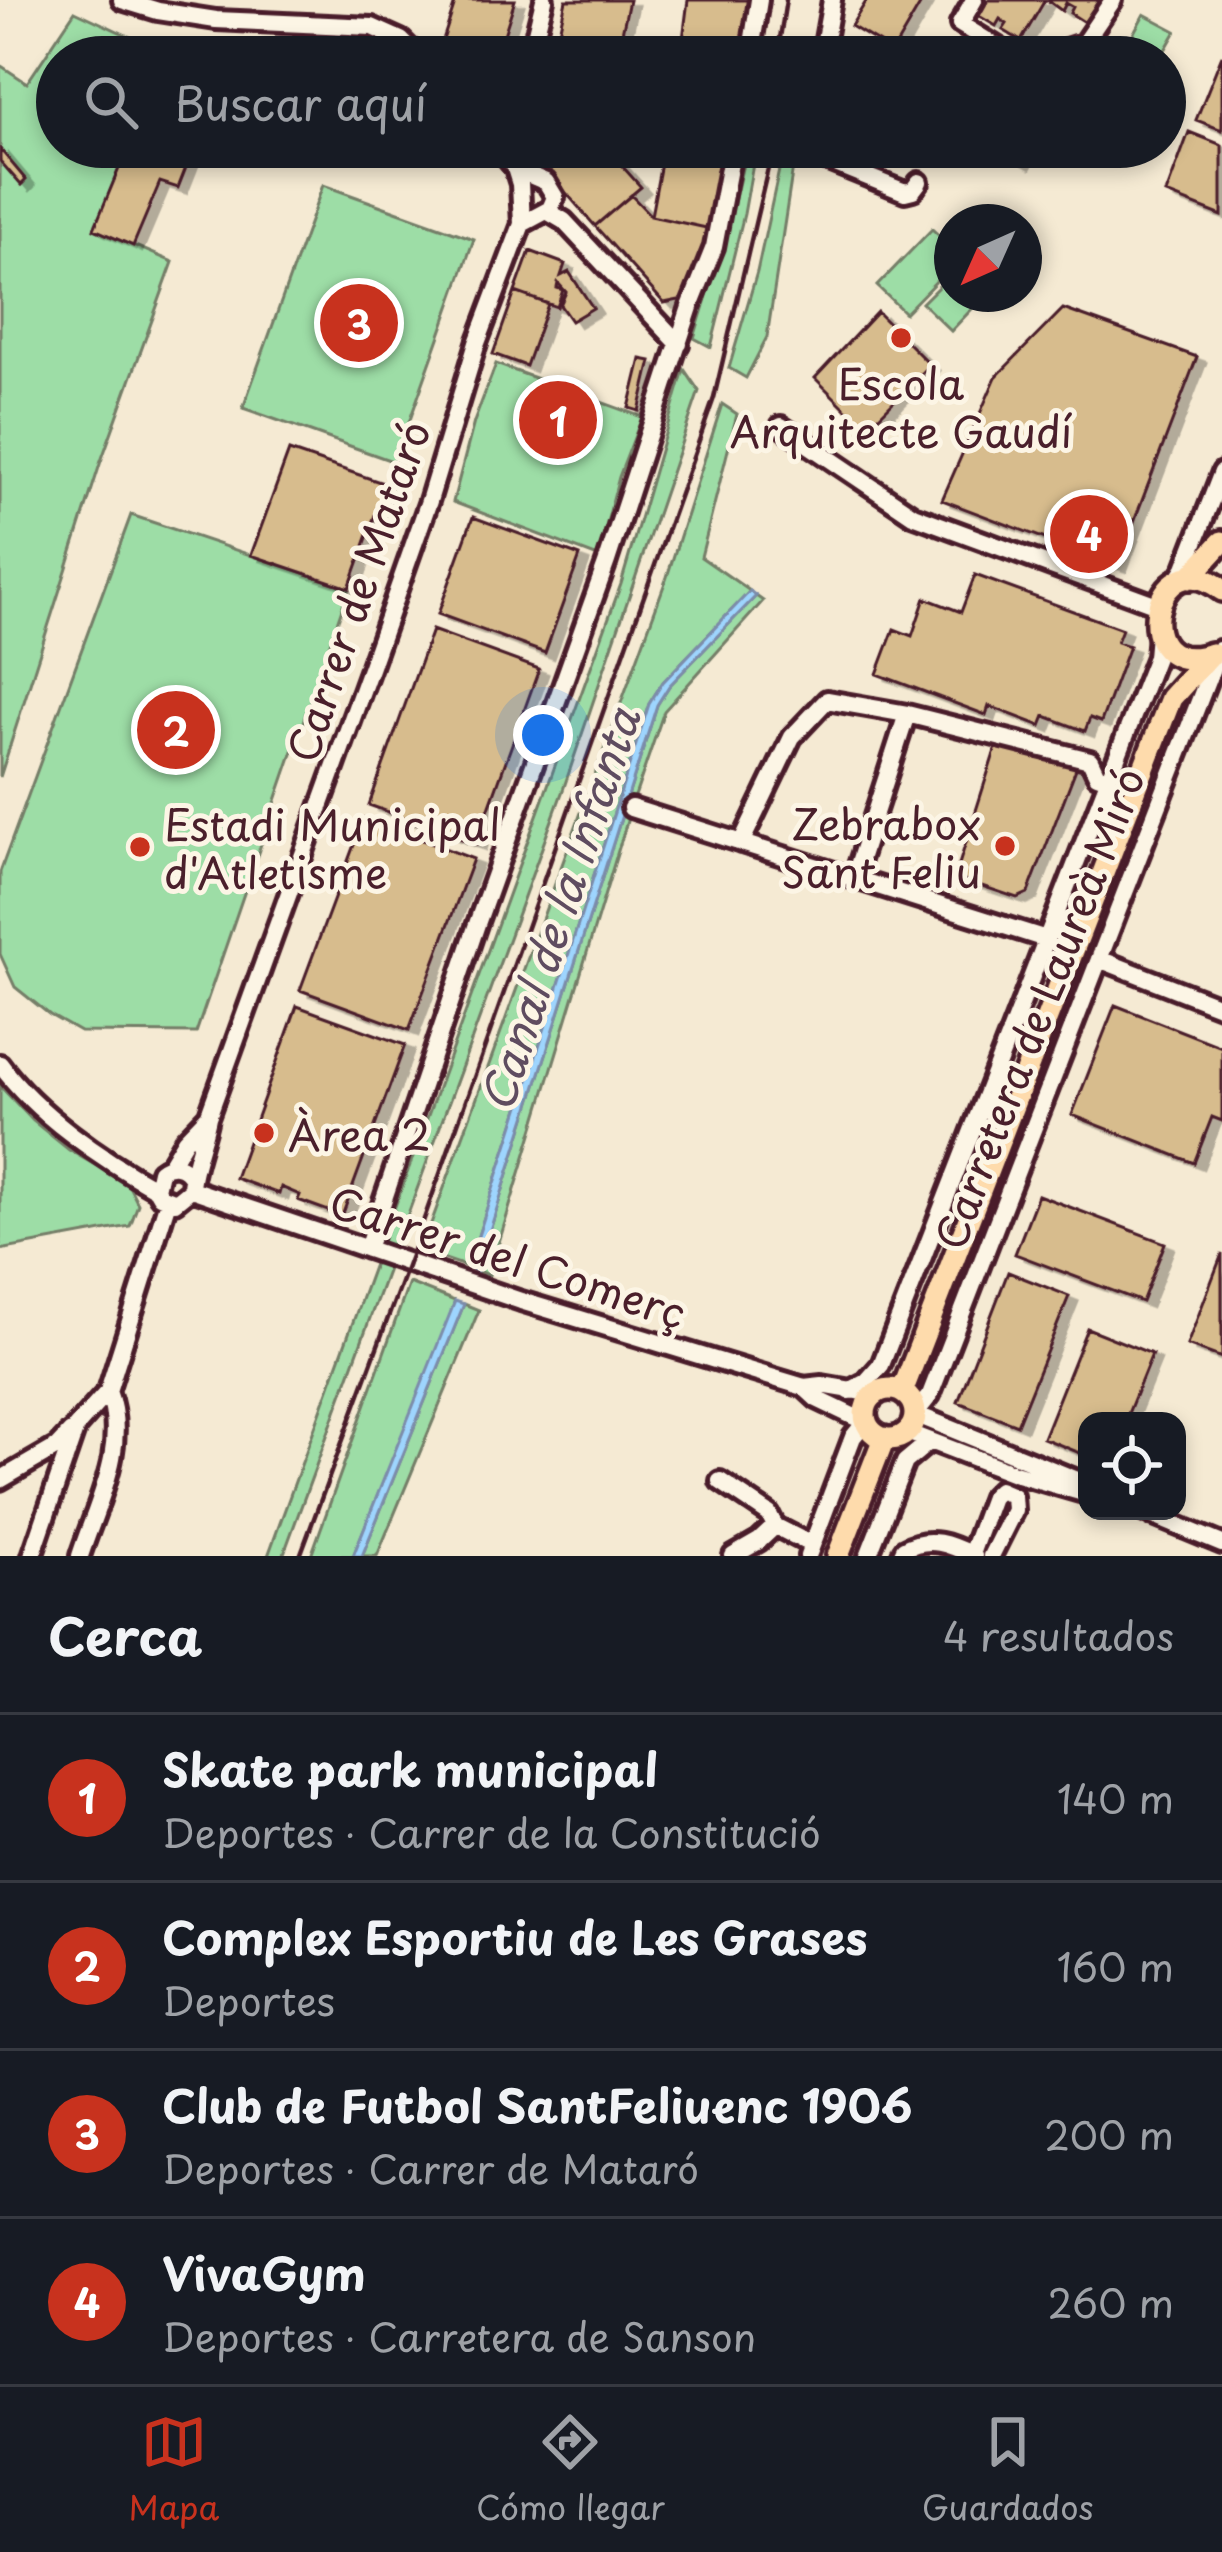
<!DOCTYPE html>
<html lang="es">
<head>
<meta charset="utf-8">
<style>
  body { margin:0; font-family:"Playpen Sans",sans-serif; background:#20242c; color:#f1f3f6 }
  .controls { position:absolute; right:36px; bottom:36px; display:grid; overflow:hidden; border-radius:24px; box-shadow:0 6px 18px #0003 }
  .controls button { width:108px; height:108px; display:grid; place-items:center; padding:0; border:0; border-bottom:3px solid #363941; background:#171b24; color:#f1f3f6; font:60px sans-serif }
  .compass { position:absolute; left:934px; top:204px; width:108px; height:108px; border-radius:50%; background:#171b24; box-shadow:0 6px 18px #0003; rotate:225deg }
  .you { position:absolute; left:543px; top:735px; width:42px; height:42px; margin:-30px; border:9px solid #fff; border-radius:50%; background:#1a73e8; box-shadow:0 0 0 18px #1a73e833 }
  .badge { display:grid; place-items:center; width:78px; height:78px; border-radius:50%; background:#c8321e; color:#fff; font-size:39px; font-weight:700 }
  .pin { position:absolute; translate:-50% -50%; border:6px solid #fff; box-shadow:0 3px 12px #0006 }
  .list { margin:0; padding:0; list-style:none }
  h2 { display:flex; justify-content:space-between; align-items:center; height:156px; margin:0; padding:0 48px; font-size:51px }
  h2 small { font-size:39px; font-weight:400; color:#9ea1a6 }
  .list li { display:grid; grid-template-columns:78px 1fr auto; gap:36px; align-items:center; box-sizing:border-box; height:168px; padding:0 48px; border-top:3px solid #363941 }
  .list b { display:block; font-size:45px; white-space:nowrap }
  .list p { margin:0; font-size:39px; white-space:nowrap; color:#9ea1a6 }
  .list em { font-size:39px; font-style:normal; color:#9ea1a6 }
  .icon { flex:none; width:66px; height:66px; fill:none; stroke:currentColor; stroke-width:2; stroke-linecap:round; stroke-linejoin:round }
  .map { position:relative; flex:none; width:1222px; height:1556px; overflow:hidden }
  .search { position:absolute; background:#171b24; box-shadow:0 6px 18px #0003; left:36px; right:36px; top:36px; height:132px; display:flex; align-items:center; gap:30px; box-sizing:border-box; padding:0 42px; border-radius:66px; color:#9ea1a6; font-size:45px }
  .sheet { height:828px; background:#171b24 }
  nav { display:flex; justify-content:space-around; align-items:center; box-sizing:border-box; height:168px; border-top:3px solid #363941; background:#171b24; font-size:33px; color:#9ea1a6 }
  nav a { display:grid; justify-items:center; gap:6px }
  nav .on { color:#c8321e }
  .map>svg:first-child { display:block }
  .green { fill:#9ddda6; stroke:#747e68; stroke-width:3 }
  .water { fill:#9ed5fe; stroke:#7c8caa; stroke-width:3 }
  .building { fill:#d7bc8d; stroke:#4a1f2b; stroke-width:3; filter:url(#shadow) }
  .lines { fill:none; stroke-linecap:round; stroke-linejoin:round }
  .minor-casing { stroke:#4a1f2b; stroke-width:26 }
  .major-casing { stroke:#4a1f2b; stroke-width:30 }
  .minor { stroke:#fcf5e5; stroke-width:16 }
  .major { stroke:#fedbac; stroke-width:21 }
  .rail { stroke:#4a1f2b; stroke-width:4.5 }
  .poi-dot { fill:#c8321e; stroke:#fcf5e5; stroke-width:4.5 }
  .labels { text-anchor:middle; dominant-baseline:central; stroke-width:10; stroke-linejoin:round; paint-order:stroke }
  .poi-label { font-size:42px; fill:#4a1f2b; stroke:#fcf5e5; text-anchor:start }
  .street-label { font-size:42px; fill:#4a1f2b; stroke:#fcf5e5 }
  .water-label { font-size:45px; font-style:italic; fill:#5f4c60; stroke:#fcf5e5 }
</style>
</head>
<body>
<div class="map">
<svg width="1222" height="1556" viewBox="0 0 1222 1556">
  <defs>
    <filter id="shadow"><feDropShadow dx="9" dy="5.5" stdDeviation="0" flood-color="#0004"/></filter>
  </defs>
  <rect width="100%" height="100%" fill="#f5ead3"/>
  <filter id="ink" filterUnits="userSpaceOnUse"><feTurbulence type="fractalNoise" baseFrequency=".00833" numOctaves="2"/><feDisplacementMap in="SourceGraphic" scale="24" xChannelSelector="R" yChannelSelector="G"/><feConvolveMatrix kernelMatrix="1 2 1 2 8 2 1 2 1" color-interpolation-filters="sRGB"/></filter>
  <g filter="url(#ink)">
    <path class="green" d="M 75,11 L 143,43 L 141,57 L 57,57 L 57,147 L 121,147 L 115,163 L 120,166 L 95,229 L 173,262 L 100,464 L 0,777 L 0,65 L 27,83 Z
      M 1144,14 L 1176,31 L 1161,57 L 1121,56 Z
      M 747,147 L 756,147 L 744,214 L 711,347 L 694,338 L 729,224 Z
      M 784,147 L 796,147 L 767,337 L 746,378 L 729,368 L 757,272 Z
      M 323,185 L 474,239 L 395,462 L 243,408 Z
      M 932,229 L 952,248 L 952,265 L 905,313 L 877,286 Z
      M 952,273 L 952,294 L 986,294 L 951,331 L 922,303 Z
      M 496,364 L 642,417 L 619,477 L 598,557 L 453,502 L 474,422 Z
      M 684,369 L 699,391 L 563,790 L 283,1556 L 268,1556 L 621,584 Z
      M 722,404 L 737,414 L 701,557 L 750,591 L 663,682 L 649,704 L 468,1267 L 421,1251 L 667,577 Z
      M 131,515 L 349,588 L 196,1033 L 80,1032 L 50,1015 L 15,987 L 0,954 L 0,872 Z
      M 756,596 L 763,601 L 664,711 L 631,808 L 489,1275 L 477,1271 L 657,705 L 669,686 Z
      M 0,1086 L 33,1121 L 69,1150 L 128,1184 L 138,1204 L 130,1226 L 0,1250 Z
      M 409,1283 L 455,1301 L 443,1335 L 353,1556 L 311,1556 Z
      M 464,1304 L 479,1310 L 377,1556 L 362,1556 Z"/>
    <path class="water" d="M 750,591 L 756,596 L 669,686 L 657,705 L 477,1271 L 468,1267 L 649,704 L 663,682 Z
      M 455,1301 L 464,1304 L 362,1556 L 353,1556 Z"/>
    <path class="building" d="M 456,0 L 515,0 L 497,57 L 474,57 L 441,46 Z
      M 566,0 L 629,0 L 618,52 L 557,41 Z
      M 688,0 L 749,0 L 742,57 L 681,55 Z
      M 867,0 L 923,0 L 893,51 L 851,26 Z
      M 988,0 L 1045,0 L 1021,41 L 1003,30 L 1007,24 L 1000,19 L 996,26 L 979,16 Z
      M 1047,0 L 1101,0 L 1087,24 L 1070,13 L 1073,7 L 1066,3 L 1062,11 Z
      M 557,41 L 618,52 L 618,57 L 551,57 Z
      M 143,43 L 210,48 L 209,57 L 141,57 Z
      M 1222,55 L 1222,130 L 1196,120 Z
      M 1189,132 L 1222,145 L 1222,216 L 1166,194 Z
      M 121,147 L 194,147 L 178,188 L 160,182 L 133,246 L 94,229 L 120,166 L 115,164 Z
      M 526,147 L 559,147 L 540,163 Z
      M 559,147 L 605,147 L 641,187 L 595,226 L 540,163 Z
      M 664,147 L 728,147 L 711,229 L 651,216 Z
      M 994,147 L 1031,147 L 1021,163 Z
      M 0,149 L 26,180 L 21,185 L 0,161 Z
      M 631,195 L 651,216 L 711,229 L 689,298 L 664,303 L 595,226 Z
      M 530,251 L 565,264 L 561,276 L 569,272 L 593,308 L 571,321 L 560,305 L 566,292 L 558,283 L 557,288 L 563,290 L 557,307 L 515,292 Z
      M 515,292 L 548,304 L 526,366 L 493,354 Z
      M 1063,309 L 1197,357 L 1117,566 L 942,500 L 996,377 Z
      M 877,312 L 930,365 L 866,429 L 815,378 Z
      M 641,359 L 651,361 L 639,411 L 629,408 Z
      M 289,451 L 386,484 L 349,588 L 251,555 Z
      M 473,517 L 580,556 L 545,653 L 438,614 Z
      M 975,575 L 1122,629 L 1117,642 L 1129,646 L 1101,722 L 1090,718 L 1085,731 L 1045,716 L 1041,726 L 989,706 L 986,715 L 877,674 L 894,629 L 912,636 L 925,598 L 961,612 Z
      M 432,630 L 539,669 L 476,844 L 369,805 Z
      M 998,741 L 1077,766 L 1028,893 L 1017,898 L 955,877 Z
      M 364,818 L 473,859 L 409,1030 L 300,990 Z
      M 1115,1005 L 1222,1047 L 1222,1121 L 1212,1117 L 1194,1163 L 1072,1115 Z
      M 297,1006 L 405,1045 L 342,1216 L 298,1200 L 300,1195 L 281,1187 L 279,1194 L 235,1178 Z
      M 1038,1195 L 1165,1243 L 1142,1302 L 1015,1254 Z
      M 1222,1254 L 1222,1358 L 1187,1345 Z
      M 1008,1272 L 1069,1296 L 1017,1425 L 958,1402 Z
      M 1087,1328 L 1152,1354 L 1125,1421 L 1087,1421 L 1087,1456 L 1043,1438 Z"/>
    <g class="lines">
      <defs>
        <path id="minor" d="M 122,0 L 158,11 L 216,20 L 372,27 L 401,40 L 418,57
          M 974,0 L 960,24 L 1012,56 L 1051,54 L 1084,43 L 1113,0
          M 530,57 L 544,0
          M 750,57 L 759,0
          M 822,57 L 832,0
          M 807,147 L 806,152 L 905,192 L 913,190 L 919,182
          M 516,169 L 546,182 L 555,197 L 550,209 L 522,224
          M 547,211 L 564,221 L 679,344
          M 781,426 L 913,515 L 1157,605
          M 1176,582 L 1185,568 L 1222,472
          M 631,808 L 1046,939
          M 741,843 L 792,737 L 827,700 L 907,714
          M 854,878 L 907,714 L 1090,760 L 1097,775 L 1108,779
          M 1099,959 L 1222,1007
          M 0,1064 C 36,1114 102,1159 156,1189
          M 170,1165 L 185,1140 L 207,1117
          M 191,1177 C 184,1165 171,1162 160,1171 L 156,1189 L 160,1196 L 175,1202 L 191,1189 C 191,1170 204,1139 208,1117 L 371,666 L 429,501 L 477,343 L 522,224 L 520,184 L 515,168 L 498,147
          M 191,1189 L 521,1301 L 804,1387 L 822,1385 L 875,1394
          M 367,1249 L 477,924 L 607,561 L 690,307 L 714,247 L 733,147
          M 804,1387 L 817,1399 L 865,1422 L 853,1437 L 808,1556
          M 849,1391 L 866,1382 L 881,1365 L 1156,657 L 1158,634
          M 907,1432 L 1014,1473 L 1087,1494
          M 0,1480 L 57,1447 L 71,1432
          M 720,1481 L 769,1514 L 775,1526 L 812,1545
          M 1087,1484 L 915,1414 L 930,1395 L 1219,650
          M 1142,1511 L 1222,1544
          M 971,1554 L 992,1497 L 999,1490 L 1006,1493
          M 32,1556 L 76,1427 L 108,1391
          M 80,1556 C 97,1503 129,1446 108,1391 L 168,1201
          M 733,1556 L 759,1541 L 775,1526
          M 868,1556 L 905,1462 L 930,1441
          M 901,1556 L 904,1549 C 929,1535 950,1544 974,1556
          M 991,1556 L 1014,1510 L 1013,1496 L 1006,1493"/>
        <path id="major" d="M 1189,578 L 1222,542
          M 1212,654 C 1123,683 1153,533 1222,590
          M865 1414a25 25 0 1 1 50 0a25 25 0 1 1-50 0Z
          M 902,1392 L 1171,698 L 1211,654
          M 838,1556 L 884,1438"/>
      </defs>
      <use href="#minor" class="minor-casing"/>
      <use href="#major" class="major-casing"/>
      <use href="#minor" class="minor"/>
      <use href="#major" class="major"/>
      <path class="rail" d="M 777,57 L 786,0
        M 300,1556 L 412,1253 L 714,398 L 773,147"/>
    </g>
  </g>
  <g class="poi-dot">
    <circle cx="901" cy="338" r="12"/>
    <circle cx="1005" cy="846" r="12"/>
    <circle cx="140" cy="847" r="12"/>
    <circle cx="264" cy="1133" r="12"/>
  </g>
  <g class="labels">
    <g class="poi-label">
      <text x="901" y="382" text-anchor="middle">Escola<tspan x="901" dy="48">Arquitecte Gaudí</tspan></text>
      <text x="981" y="822" text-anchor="end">Zebrabox<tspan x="981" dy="48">Sant Feliu</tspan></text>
      <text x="164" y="823">Estadi Municipal<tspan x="164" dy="48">d'Atletisme</tspan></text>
      <text x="288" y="1133">Àrea 2</text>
    </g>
    <g class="street-label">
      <text transform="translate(357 591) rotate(-71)">Carrer de Mataró</text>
      <text transform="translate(1038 1008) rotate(-69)">Carretera de Laureà Miró</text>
      <text transform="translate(508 1256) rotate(18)">Carrer del Comerç</text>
    </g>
    <g class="water-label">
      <text transform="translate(558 909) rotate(-72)">Canal de la Infanta</text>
    </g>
  </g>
</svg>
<div class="controls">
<button><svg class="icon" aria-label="locate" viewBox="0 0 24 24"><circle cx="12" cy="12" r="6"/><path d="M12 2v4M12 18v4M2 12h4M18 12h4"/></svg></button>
</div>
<svg class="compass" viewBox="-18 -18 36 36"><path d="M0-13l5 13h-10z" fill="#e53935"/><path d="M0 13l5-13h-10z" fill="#9ea1a6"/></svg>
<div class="you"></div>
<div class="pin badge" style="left:558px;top:420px">1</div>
<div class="pin badge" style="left:176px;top:730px">2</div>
<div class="pin badge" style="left:359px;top:323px">3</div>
<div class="pin badge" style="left:1089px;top:534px">4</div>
<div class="search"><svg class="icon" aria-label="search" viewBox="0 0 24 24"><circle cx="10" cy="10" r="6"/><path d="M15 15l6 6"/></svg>Buscar aquí</div>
</div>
<section class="sheet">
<h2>Cerca<small>4 resultados</small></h2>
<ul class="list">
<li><span class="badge">1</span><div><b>Skate park municipal</b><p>Deportes · Carrer de la Constitució</p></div><em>140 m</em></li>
<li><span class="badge">2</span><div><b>Complex Esportiu de Les Grases</b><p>Deportes</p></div><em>160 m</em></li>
<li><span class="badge">3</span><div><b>Club de Futbol SantFeliuenc 1906</b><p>Deportes · Carrer de Mataró</p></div><em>200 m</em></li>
<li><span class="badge">4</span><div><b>VivaGym</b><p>Deportes · Carretera de Sanson</p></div><em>260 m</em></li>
</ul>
</section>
<nav>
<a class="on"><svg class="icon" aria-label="map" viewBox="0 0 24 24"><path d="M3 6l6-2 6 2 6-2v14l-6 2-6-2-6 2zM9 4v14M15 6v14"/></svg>Mapa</a>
<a><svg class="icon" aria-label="directions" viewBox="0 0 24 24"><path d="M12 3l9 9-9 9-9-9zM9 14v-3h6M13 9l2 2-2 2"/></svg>Cómo llegar</a>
<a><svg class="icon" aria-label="saved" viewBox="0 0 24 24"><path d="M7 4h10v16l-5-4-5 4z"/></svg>Guardados</a>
</nav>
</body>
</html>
